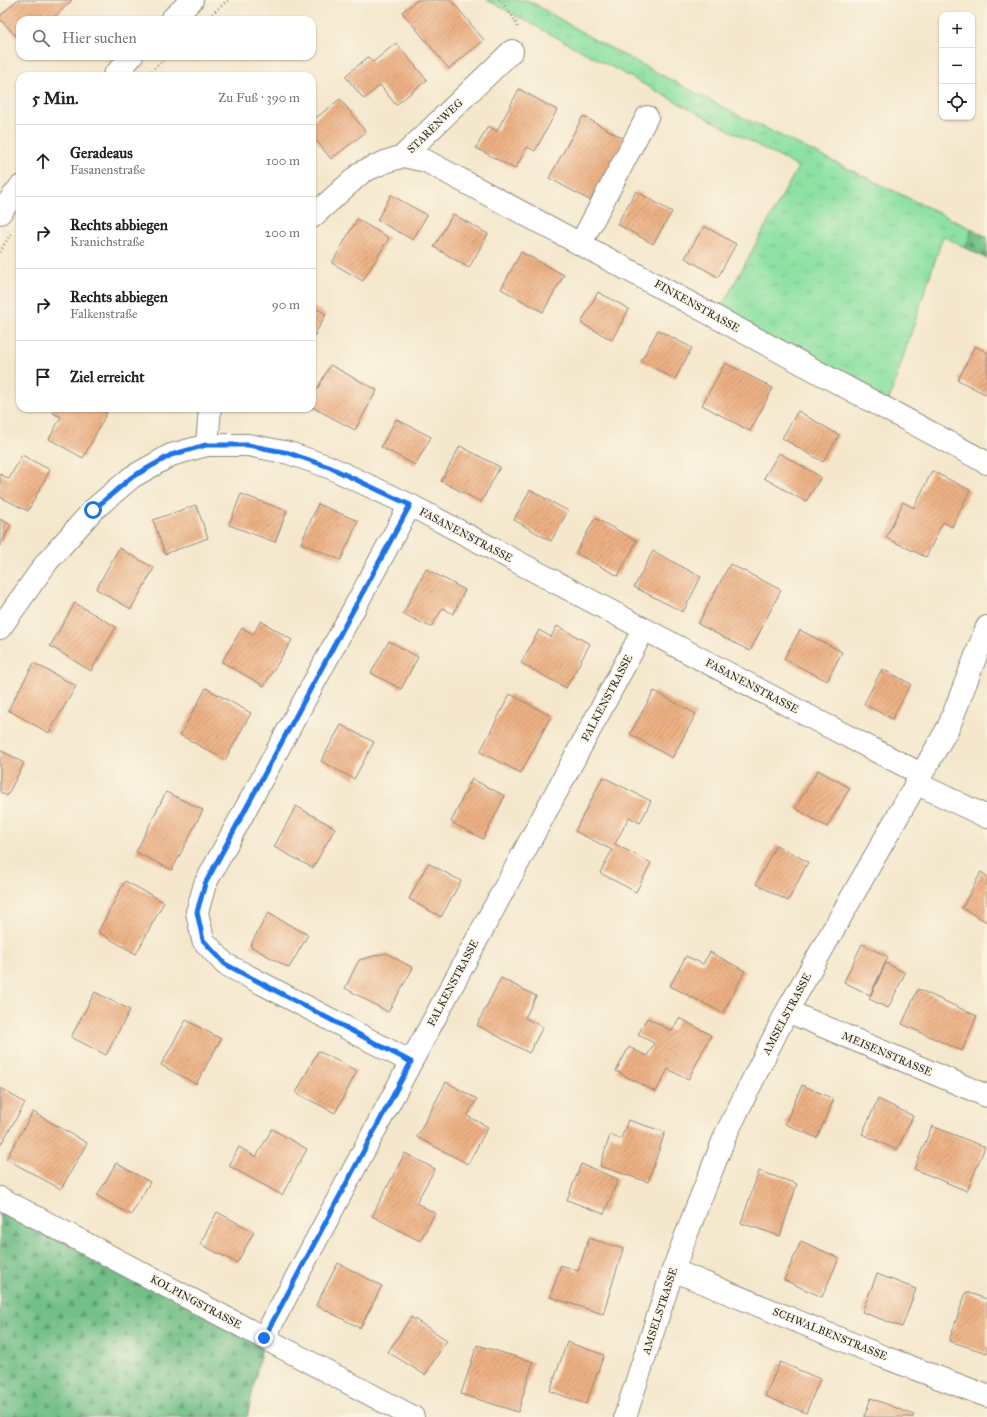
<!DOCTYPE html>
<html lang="de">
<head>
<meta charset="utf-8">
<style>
  body { margin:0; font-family:"IM FELL Great Primer",serif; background:#f6f6f6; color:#202124 }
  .controls { position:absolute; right:12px; top:12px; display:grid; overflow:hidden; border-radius:8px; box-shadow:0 1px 3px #0004 }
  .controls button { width:36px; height:36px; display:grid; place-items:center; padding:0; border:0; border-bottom:1px solid #e0e0e0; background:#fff; color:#202124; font:20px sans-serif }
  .stop { position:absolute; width:12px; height:12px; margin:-9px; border:3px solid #1a73e8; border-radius:50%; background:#fff }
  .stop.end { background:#1a73e8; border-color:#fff; box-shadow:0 1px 4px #0008 }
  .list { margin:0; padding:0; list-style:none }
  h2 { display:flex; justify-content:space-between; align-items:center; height:52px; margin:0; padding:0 16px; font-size:17px }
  h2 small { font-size:13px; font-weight:400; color:#757577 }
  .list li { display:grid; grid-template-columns:26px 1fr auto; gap:12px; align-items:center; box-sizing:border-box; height:72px; padding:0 16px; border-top:1px solid #e0e0e0 }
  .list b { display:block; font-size:15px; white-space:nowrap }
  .list p { margin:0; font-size:13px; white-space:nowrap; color:#757577 }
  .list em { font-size:13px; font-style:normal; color:#757577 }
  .icon { flex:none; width:22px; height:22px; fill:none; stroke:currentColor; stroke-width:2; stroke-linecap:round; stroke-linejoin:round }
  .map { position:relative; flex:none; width:987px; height:1417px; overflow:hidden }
  .search { position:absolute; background:#fff; box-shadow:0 1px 3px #0004; left:16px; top:16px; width:300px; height:44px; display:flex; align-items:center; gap:10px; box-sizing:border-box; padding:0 14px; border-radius:12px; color:#757577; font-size:15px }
  .panel { position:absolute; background:#fff; box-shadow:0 1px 3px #0004; left:16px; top:72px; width:300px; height:340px; border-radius:12px }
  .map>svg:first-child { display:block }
  .grass { fill:url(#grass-tufts); stroke:#5c8666 }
  .forest { fill:url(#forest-firs); stroke:#4e755a }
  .building { fill:url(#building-hatch) }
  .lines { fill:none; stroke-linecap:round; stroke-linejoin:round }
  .minor-casing { stroke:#90897c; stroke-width:24 }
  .major-casing { stroke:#90897c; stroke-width:24 }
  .path { stroke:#90897c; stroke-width:2.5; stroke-dasharray:1 3; stroke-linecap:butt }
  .minor { stroke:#fff; stroke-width:22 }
  .major { stroke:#fff; stroke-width:22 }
  .route { stroke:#1a73e8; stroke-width:5 }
  .labels { text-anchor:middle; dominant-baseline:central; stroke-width:3; stroke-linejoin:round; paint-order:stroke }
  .street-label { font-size:11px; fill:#2b2b2b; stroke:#fcf5e5 }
</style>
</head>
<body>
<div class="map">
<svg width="987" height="1417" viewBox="0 0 987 1417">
  <defs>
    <pattern id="grass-tufts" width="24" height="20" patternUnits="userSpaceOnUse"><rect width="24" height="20" fill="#8de1a2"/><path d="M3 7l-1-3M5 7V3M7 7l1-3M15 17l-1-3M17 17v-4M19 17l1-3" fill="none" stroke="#7ac18c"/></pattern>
    <pattern id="forest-firs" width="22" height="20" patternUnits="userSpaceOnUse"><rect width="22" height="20" fill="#72bf88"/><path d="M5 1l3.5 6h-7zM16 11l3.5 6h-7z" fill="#5e9b6f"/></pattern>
    <pattern id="building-hatch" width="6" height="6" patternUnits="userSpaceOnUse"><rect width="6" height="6" fill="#edb083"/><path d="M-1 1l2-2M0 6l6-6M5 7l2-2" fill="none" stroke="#c08f6b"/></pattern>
  </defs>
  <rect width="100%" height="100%" fill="#fcf5e5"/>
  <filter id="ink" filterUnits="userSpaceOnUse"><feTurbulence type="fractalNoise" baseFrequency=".025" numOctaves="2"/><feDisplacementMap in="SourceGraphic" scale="8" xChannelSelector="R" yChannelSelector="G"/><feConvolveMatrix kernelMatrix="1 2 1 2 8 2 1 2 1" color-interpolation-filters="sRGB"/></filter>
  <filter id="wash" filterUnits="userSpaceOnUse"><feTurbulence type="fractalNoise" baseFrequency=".012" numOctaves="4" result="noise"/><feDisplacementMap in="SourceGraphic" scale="16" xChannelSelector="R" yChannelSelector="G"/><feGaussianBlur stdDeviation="0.9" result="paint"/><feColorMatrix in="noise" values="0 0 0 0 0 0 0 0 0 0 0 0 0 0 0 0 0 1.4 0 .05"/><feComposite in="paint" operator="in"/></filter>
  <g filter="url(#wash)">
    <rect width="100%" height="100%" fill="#f4e7cc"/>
    <path class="grass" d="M 487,0 L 528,0 L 593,39 L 738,115 L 972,229 L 966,248 L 943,236 L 886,409 L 716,317 L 798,167 Z"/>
    <path class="forest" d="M 972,229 L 987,237 L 987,259 L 966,248 Z
      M 0,1198 L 264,1338 L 247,1417 L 0,1417 Z"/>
    <g id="blocks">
      <path class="building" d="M 17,0 L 72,0 L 51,20 L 45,20 L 40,15 L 35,20 L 20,20 L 20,33 L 17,37 L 0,19 L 0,16 Z
        M 417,0 L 451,0 L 484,40 L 449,69 L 402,12 Z
        M 396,43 L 427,80 L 396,105 L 380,85 L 364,99 L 345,76 L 368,57 L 373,62 Z
        M 519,89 L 557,110 L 535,151 L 527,147 L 515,169 L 476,148 L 488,126 L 497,131 Z
        M 340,99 L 366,132 L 331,159 L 312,135 L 312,121 Z
        M 583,116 L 626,140 L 593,202 L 549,178 Z
        M 636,191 L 672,212 L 653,244 L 617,224 Z
        M 391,195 L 427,215 L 413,240 L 377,220 Z
        M 453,214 L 488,234 L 469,268 L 434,247 Z
        M 357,219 L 389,238 L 363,281 L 332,263 Z
        M 704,226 L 736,244 L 718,277 L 685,258 Z
        M 521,252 L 564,275 L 543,312 L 501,289 Z
        M 598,292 L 629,309 L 612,340 L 581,323 Z
        M 312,306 L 326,314 L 312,340 Z
        M 658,330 L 692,348 L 675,379 L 641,361 Z
        M 975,346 L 987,352 L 987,395 L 958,380 Z
        M 725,363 L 773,388 L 750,431 L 702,405 Z
        M 330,365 L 377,390 L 355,430 L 312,407 L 312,399 Z
        M 55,408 L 98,408 L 107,413 L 83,458 L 49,439 L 61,417 L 53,413 Z
        M 798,411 L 839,435 L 823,462 L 782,438 Z
        M 396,419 L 431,437 L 415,465 L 381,447 Z
        M 460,446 L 500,467 L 481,502 L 441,481 Z
        M 779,453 L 821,477 L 806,502 L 764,478 Z
        M 22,455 L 50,470 L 28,511 L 0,497 L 0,474 L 9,479 Z
        M 932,471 L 970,490 L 952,527 L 943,522 L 926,557 L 886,538 L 903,502 L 914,508 Z
        M 530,490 L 568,511 L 551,541 L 514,520 Z
        M 241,494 L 287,511 L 275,542 L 229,525 Z
        M 318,504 L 358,521 L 341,560 L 301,543 Z
        M 196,505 L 208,538 L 165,554 L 153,520 Z
        M 595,518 L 637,541 L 618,576 L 576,553 Z
        M 0,519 L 11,525 L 0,546 Z
        M 119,548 L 154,568 L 131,609 L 96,589 Z
        M 653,551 L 701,577 L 683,612 L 634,587 Z
        M 730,564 L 781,590 L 750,651 L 698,624 Z
        M 426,569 L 465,590 L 453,614 L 443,608 L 431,627 L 403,614 Z
        M 75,603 L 116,627 L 91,671 L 50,646 Z
        M 261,621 L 292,640 L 264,686 L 222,662 L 242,628 L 253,634 Z
        M 557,626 L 590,644 L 566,688 L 521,663 L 539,630 L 551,637 Z
        M 800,630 L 842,652 L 827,681 L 784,659 Z
        M 389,641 L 418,657 L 401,689 L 371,673 Z
        M 34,663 L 76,686 L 49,733 L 8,710 Z
        M 882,669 L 911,684 L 892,719 L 864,704 Z
        M 206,688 L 251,713 L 225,760 L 180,735 Z
        M 654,691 L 696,714 L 672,758 L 630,734 Z
        M 510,694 L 551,716 L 521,773 L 480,752 Z
        M 341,725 L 374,742 L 354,779 L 321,761 Z
        M 0,750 L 24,763 L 7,796 L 0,792 Z
        M 818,770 L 850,788 L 827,827 L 795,808 Z
        M 603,777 L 651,801 L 640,823 L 629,817 L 615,844 L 651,863 L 636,892 L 600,873 L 612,850 L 575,831 Z
        M 472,779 L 505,796 L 483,839 L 451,822 Z
        M 166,792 L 203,810 L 172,870 L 136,852 Z
        M 296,806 L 335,828 L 313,868 L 274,847 Z
        M 776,845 L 808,862 L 788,901 L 756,884 Z
        M 428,863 L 461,881 L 441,917 L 409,899 Z
        M 981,872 L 987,876 L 987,922 L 962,908 Z
        M 125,881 L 164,902 L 136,954 L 98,932 Z
        M 268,913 L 308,935 L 289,968 L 250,946 Z
        M 862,944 L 888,957 L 870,995 L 844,982 Z
        M 710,952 L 745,971 L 723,1013 L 670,986 L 686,956 L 703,964 Z
        M 386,953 L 413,968 L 388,1012 L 345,988 L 359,960 Z
        M 886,963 L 905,973 L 888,1008 L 869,999 Z
        M 501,978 L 536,996 L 525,1018 L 543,1027 L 529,1053 L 477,1025 Z
        M 918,989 L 977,1016 L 962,1051 L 902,1024 Z
        M 95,992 L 130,1010 L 106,1055 L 71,1037 Z
        M 647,1018 L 672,1031 L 679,1018 L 711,1035 L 688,1080 L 668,1069 L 656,1092 L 616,1071 L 629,1047 L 647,1056 L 654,1043 L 638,1035 Z
        M 186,1020 L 221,1039 L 196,1084 L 161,1065 Z
        M 318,1051 L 357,1071 L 335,1113 L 296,1093 Z
        M 446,1082 L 477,1099 L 467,1116 L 488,1127 L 468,1164 L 417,1137 Z
        M 802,1085 L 834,1099 L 817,1138 L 785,1124 Z
        M 0,1088 L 25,1103 L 0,1146 Z
        M 878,1099 L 913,1116 L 897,1150 L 862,1134 Z
        M 33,1112 L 87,1143 L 61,1189 L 6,1159 Z
        M 628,1120 L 665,1132 L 648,1182 L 600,1166 L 610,1135 L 621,1139 Z
        M 932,1126 L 985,1147 L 967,1191 L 914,1169 Z
        M 272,1129 L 307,1149 L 282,1195 L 229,1166 L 239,1147 L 256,1157 Z
        M 405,1153 L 435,1169 L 416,1203 L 435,1213 L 420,1241 L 372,1216 Z
        M 116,1163 L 150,1182 L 131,1215 L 97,1196 Z
        M 581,1164 L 618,1179 L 604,1214 L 567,1200 Z
        M 759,1171 L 797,1184 L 780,1236 L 741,1223 Z
        M 217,1212 L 254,1232 L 237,1263 L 200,1244 Z
        M 589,1238 L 623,1249 L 603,1314 L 550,1297 L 561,1265 L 578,1271 Z
        M 801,1241 L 839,1258 L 822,1297 L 784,1280 Z
        M 338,1263 L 382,1286 L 360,1328 L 316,1305 Z
        M 877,1274 L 916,1289 L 902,1327 L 862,1312 Z
        M 966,1292 L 987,1299 L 987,1353 L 949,1341 Z
        M 411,1317 L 447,1340 L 425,1375 L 388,1352 Z
        M 567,1342 L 604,1355 L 586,1404 L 550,1391 Z
        M 477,1345 L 533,1362 L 518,1412 L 461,1394 Z
        M 780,1362 L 820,1379 L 806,1413 L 765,1396 Z
        M 871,1398 L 914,1415 L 913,1417 L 864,1417 Z"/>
    </g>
  </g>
  <g filter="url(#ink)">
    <use href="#blocks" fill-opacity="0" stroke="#90897c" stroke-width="1"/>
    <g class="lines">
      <defs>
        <path id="minor" d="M 403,156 L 426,161 L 987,463
          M 312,217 L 362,172 L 385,162 L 403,156 L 512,51
          M 581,243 L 647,117
          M 207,445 L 210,408
          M 410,505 L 205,884 L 197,912 L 203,940 L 225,964 L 411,1062
          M 0,628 L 47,562 L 93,510 L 132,477 L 171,455 L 207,445 L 248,445 L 289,453 L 329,467 L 410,505 L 818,721 L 921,774
          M 916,783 L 987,817
          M 787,1011 L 987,1096
          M 0,1198 L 413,1417
          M 673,1270 L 884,1357 L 987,1396
          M 264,1338 L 411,1062 L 644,629
          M 625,1417 L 673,1270 L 695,1212 L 726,1134 L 787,1011 L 949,726 L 987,627"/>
        <path id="major" d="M 171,20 L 192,0
          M 114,76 L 132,56
          M 0,213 L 20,187"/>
      </defs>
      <use href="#minor" class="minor-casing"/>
      <use href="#major" class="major-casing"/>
      <path class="path" d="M 499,0 C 506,8 516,18 518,29
        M 212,14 L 228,0
        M 151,71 L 168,56
        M 0,252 L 11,233"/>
      <use href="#minor" class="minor"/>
      <use href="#major" class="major"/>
    </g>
  </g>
  <g class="lines" filter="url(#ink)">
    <path class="route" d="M 93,510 L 132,477 L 171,455 L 206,445 L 248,445 L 289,453 L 329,467 L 410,505 L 205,884 L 197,912 L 203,940 L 225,964 L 411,1062 L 264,1338"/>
  </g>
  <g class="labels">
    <g class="street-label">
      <text transform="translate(435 126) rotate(-44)">STARENWEG</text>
      <text transform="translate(697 306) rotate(29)">FINKENSTRASSE</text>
      <text transform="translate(466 535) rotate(28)">FASANENSTRASSE</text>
      <text transform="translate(752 686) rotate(28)">FASANENSTRASSE</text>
      <text transform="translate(607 698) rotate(-62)">FALKENSTRASSE</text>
      <text transform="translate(453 983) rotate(-62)">FALKENSTRASSE</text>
      <text transform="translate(787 1014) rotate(-62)">AMSELSTRASSE</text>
      <text transform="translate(887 1054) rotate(23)">MEISENSTRASSE</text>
      <text transform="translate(196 1302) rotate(28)">KOLPINGSTRASSE</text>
      <text transform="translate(660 1311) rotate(-72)">AMSELSTRASSE</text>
      <text transform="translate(830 1334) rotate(22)">SCHWALBENSTRASSE</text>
    </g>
  </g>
</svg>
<div class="controls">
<button>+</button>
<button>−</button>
<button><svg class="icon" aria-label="locate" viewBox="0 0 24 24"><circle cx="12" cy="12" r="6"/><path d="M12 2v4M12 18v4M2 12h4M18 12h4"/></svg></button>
</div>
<div class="stop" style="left:93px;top:510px"></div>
<div class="stop end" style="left:264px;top:1338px"></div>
<div class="search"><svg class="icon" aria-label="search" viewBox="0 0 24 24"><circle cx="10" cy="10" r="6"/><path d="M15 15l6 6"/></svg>Hier suchen</div>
<section class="panel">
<h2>5 Min.<small>Zu Fuß · 390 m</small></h2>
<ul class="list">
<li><svg class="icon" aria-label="ahead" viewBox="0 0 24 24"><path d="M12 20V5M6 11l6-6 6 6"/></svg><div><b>Geradeaus</b><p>Fasanenstraße</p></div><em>100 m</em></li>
<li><svg class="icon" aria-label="right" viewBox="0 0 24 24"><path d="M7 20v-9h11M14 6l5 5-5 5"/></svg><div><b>Rechts abbiegen</b><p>Kranichstraße</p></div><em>200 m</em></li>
<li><svg class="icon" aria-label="right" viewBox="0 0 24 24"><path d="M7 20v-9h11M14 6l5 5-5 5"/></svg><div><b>Rechts abbiegen</b><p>Falkenstraße</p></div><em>90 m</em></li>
<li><svg class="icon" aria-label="arrive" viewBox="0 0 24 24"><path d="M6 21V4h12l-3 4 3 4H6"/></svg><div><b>Ziel erreicht</b></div></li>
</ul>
</section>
</div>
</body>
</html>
